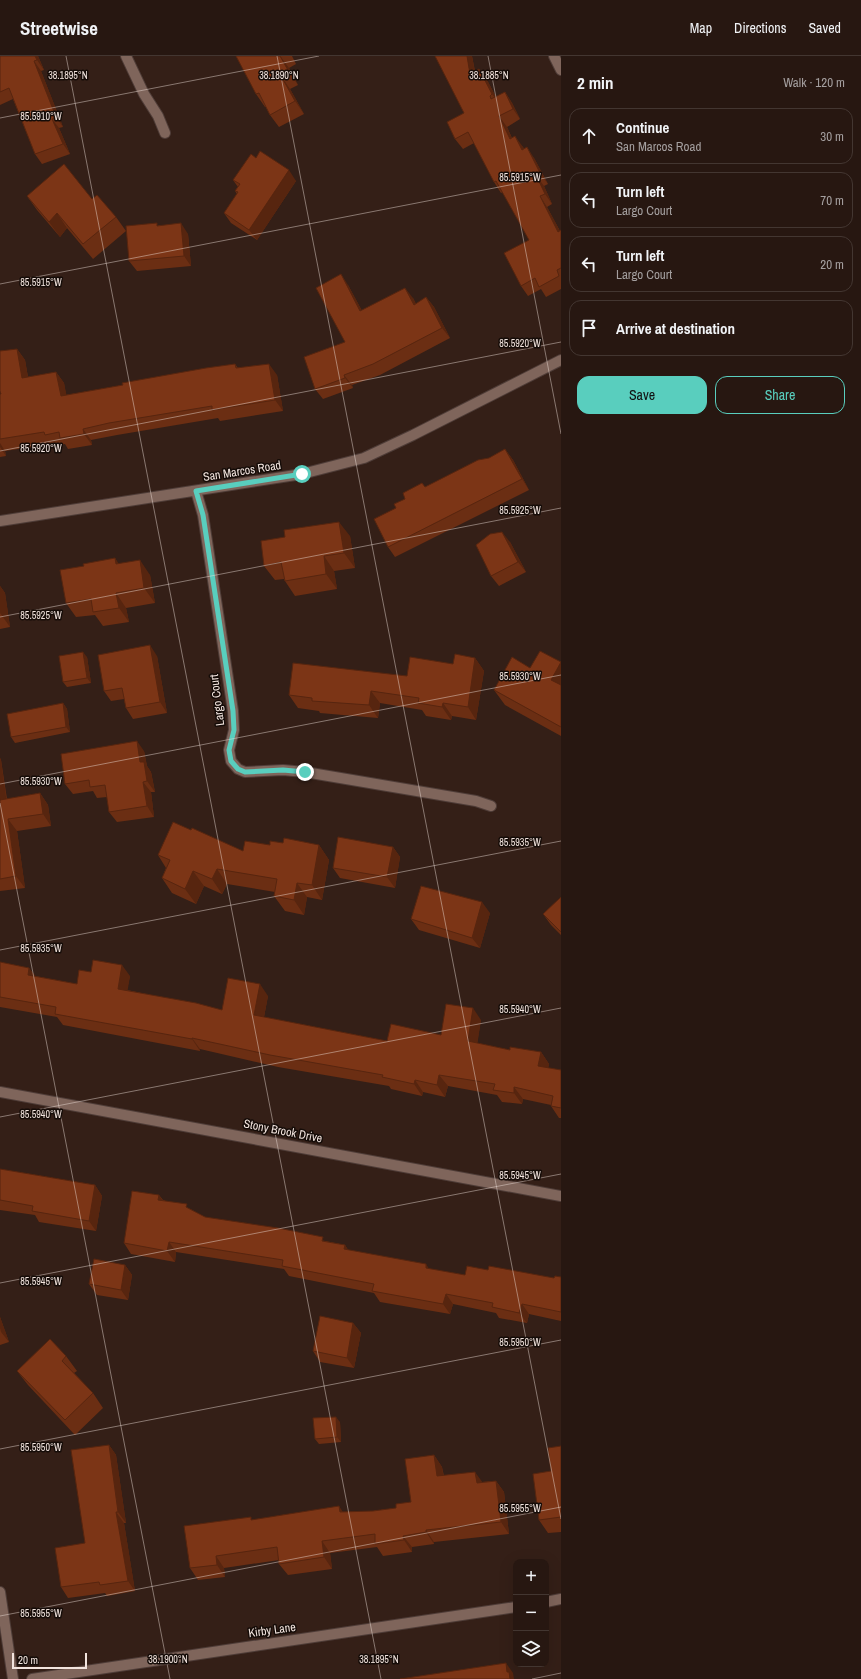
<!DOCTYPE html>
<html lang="en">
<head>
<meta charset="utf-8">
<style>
  body { margin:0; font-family:"Archivo Narrow",sans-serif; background:#2f201a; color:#f1f3f6 }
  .controls { position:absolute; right:12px; bottom:12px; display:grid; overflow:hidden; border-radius:8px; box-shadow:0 4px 16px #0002 }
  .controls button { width:36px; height:36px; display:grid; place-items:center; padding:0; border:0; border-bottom:1px solid #433631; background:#271711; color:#f1f3f6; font:20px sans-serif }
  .scale { position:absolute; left:12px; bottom:10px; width:75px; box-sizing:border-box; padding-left:4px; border:2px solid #f2e4de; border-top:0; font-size:11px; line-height:14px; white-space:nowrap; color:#f2e4de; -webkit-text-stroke:3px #150c08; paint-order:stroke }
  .stop { position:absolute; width:12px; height:12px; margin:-9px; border:3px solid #59cebe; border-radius:50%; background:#fff }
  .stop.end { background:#59cebe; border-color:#fff; box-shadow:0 1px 4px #0008 }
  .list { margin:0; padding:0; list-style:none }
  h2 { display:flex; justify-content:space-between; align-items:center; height:52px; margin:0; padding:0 16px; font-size:17px }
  h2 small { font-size:13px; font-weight:400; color:#a49f9f }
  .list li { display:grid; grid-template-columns:26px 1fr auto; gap:12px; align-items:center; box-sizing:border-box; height:56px; margin:0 8px 8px; padding:0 8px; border:1px solid #433631; border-radius:12px }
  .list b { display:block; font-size:15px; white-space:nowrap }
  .list p { margin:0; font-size:13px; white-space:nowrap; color:#a49f9f }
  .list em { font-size:13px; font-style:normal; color:#a49f9f }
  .actions { display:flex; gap:8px; padding:12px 16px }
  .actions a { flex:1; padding:9px 0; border:1px solid #59cebe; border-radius:12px; text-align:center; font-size:14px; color:#59cebe }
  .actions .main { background:#59cebe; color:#111 }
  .icon { flex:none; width:22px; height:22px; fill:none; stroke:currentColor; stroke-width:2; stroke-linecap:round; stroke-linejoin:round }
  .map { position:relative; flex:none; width:561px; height:1623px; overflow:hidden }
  header { display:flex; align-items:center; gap:24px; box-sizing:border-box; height:56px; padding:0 20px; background:#271711; border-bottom:1px solid #433631 }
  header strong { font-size:19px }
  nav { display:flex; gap:22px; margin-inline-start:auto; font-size:14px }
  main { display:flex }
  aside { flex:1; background:#271711 }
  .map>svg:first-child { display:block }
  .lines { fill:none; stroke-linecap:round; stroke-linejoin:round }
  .minor-casing { stroke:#4f3d38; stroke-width:12 }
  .tertiary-casing { stroke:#4f3d38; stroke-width:12 }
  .minor { stroke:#7f655b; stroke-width:10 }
  .tertiary { stroke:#7f655b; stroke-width:10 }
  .wall { fill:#6b2e13 }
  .shaded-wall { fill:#57250f }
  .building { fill:#7c3516; stroke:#57250f }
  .route { stroke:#59cebe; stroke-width:5 }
  .ticks { fill:none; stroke:#f2e4de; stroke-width:1; stroke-opacity:0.45 }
  .labels { text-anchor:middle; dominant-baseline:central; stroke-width:3; stroke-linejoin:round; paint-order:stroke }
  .street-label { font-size:12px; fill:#f2e4de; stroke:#150c08 }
  .ticks-label { font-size:10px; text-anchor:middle; fill:#f2e4de; stroke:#150c08; stroke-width:3; stroke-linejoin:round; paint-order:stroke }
</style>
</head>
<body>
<header>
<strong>Streetwise</strong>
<nav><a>Map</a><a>Directions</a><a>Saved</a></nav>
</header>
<main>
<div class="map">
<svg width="561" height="1623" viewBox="0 0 561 1623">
  <rect width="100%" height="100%" fill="#341f17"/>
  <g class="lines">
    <defs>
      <path id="minor" d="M 126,0 L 144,38 L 158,60 L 165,77
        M 554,0 L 561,14
        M 196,435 L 203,459 L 233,655 L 234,674 L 229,694 L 231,705 L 238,713 L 245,716 L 283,714 L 305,716 L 476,745 L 491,750
        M 0,465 L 302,418 L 364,402 L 413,379 L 561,304
        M 0,1536 L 13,1623
        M 546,1546 L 561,1543
        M 32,1623 L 516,1551"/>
      <path id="tertiary" d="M 0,1036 L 561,1140"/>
    </defs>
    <use href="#minor" class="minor-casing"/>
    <use href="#tertiary" class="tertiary-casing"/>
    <use href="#minor" class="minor"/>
    <use href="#tertiary" class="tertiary"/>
  </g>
  <path class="wall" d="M 0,0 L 38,0 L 44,14 L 41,15 L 63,71 L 59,72 L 70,98 L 42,108 L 35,98 L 13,43 L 0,49 Z
    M 236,0 L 292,0 L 296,8 L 289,12 L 298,29 L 290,33 L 304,58 L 279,71 L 270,59 L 266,51 L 265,51 L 256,38 Z
    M 472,0 L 475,15 L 487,24 L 496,41 L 505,36 L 512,47 L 520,63 L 507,71 L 512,82 L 523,91 L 524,93 L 534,102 L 548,128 L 544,130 L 552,148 L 547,151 L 560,175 L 561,174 L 561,233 L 546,241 L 541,233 L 528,240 L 521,230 L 529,184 L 503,136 L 501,137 L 494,126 L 474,87 L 463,93 L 455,83 L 464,57 Z
    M 256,102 L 296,125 L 257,184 L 231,167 L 224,157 L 237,138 L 235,135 L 238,131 L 233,124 Z
    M 27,140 L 92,143 L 116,161 L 126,175 L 93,203 L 67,172 L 60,181 L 37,154 Z
    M 159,169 L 188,178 L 191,210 L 137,215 L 129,205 Z
    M 348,229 L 362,255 L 413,242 L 416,248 L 426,241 L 434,251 L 450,282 L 380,319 L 352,329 L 353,332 L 323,343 L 315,333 L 345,286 Z
    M 17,293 L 25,304 L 28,321 L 56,316 L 64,327 L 66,339 L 123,329 L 235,308 L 238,312 L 277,319 L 283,355 L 220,365 L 218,362 L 117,379 L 91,384 L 92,389 L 68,393 L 65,388 L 53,390 L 51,388 L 5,395 L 6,400 L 0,401 L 0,338 L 1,338 Z
    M 505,393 L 513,404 L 529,434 L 395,501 L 388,491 L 396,452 L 422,427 L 425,431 L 489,402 Z
    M 350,480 L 355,512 L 334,515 L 337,533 L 295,540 L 285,525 L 284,523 L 275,524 L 264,510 Z
    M 510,486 L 526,516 L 499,530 L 491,520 Z
    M 115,502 L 118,508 L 150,519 L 155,547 L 126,552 L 129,566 L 103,570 L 95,559 L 76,561 L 66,547 L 84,510 Z
    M 0,530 L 5,537 L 10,571 L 0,573 Z
    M 157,600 L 167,657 L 133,663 L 126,652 L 124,643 L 111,645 L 104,635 Z
    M 87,601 L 91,627 L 67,631 L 63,626 Z
    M 475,602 L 484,615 L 476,664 L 452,660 L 451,664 L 426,660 L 422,654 L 380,647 L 378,662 L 320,657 L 319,655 L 298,652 L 289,639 L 407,620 Z
    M 561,607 L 561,680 L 505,649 L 494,634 L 530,612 Z
    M 63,647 L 67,653 L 70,676 L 15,687 L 11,681 Z
    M 144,695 L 147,710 L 151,716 L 155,736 L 151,736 L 154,761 L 117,766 L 109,756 L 107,741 L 97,742 L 93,735 L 73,738 L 65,728 Z
    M 0,702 L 1,704 L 7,743 L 40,737 L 48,749 L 51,770 L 17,775 L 25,832 L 0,835 Z
    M 191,774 L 243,795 L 270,789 L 283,787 L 319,789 L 329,804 L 322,844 L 307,841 L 304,859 L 285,855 L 274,840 L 275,836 L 227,828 L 222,838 L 204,830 L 196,848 L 172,837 L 162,822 L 166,812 L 158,799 Z
    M 393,791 L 400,801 L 395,832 L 340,822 L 333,812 Z
    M 561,841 L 561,879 L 551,869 L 543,858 Z
    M 490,857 L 480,892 L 419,874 L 411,863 Z
    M 0,906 L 29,912 L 35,920 L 77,928 L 91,916 L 130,920 L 127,934 L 222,954 L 268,940 L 264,961 L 387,985 L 441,979 L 481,964 L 477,987 L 510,994 L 541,996 L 549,1008 L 548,1012 L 561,1014 L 551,1049 L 523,1043 L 522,1048 L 502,1046 L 497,1039 L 448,1030 L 445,1041 L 423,1036 L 422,1040 L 391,1033 L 389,1030 L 278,1011 L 200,993 L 200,995 L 63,969 L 57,961 L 0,951 Z
    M 551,1050 L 561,1052 L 561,1062 L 559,1062 Z
    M 0,1113 L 95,1129 L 102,1140 L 96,1175 L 39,1166 L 35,1159 L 0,1154 Z
    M 159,1139 L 163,1144 L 190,1153 L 205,1161 L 345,1189 L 348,1194 L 429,1213 L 465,1219 L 488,1214 L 554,1222 L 561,1221 L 561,1265 L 529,1258 L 527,1267 L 499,1262 L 496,1257 L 453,1248 L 450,1258 L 380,1246 L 374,1237 L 289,1220 L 284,1213 L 176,1196 L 175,1206 L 131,1198 L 124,1187 Z
    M 125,1209 L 132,1219 L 128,1244 L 97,1239 L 89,1228 Z
    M 0,1261 L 9,1286 L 0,1289 Z
    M 353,1267 L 361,1277 L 354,1312 L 320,1306 L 313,1295 Z
    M 66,1300 L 77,1315 L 74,1317 L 93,1337 L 103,1352 L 75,1379 L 28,1329 L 17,1315 Z
    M 340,1366 L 341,1386 L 319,1388 L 315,1383 Z
    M 109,1389 L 116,1399 L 126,1467 L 124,1467 L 135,1535 L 107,1540 L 105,1537 L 68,1542 L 61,1531 L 85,1487 Z
    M 561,1390 L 561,1476 L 548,1477 L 539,1464 L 551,1415 Z
    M 434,1399 L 442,1411 L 444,1420 L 482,1426 L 496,1425 L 504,1436 L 509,1478 L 434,1486 L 434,1488 L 412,1491 L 412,1496 L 383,1500 L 377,1491 L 330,1497 L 332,1513 L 288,1519 L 279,1508 L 279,1504 L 224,1512 L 225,1521 L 198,1524 L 190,1512 L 252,1464 L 343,1456 L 373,1455 L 396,1452 L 411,1446 Z"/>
  <path class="shaded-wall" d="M 35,0 L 38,0 L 44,14 L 37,4 Z
    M 280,0 L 289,12 L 298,29 L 289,16 Z
    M 467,0 L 472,0 L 477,28 L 470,18 Z
    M 34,5 L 41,15 L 63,71 L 56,61 Z
    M 479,13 L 487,24 L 500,49 L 492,38 Z
    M 281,20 L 290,33 L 304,58 L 295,45 Z
    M 505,36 L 512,47 L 520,63 L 513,53 Z
    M 499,60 L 507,71 L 517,94 L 510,83 Z
    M 52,63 L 59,72 L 70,98 L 63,88 Z
    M 515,80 L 523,91 L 530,104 L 522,94 Z
    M 527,91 L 534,102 L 548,128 L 540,117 Z
    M 289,114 L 296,125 L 257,184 L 249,174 Z
    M 536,119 L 544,130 L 552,148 L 545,138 Z
    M 540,140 L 547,151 L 561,177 L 558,176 Z
    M 57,157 L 67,172 L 60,181 L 49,166 Z
    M 181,167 L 188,178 L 191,210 L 184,200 Z
    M 341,218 L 348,229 L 368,266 L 360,255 Z
    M 405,232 L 413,242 L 421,259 L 414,249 Z
    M 426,241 L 434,251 L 450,282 L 442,272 Z
    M 17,293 L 25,304 L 30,333 L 22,322 Z
    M 269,308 L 277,319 L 283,355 L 275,344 Z
    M 56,316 L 64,327 L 69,351 L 61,340 Z
    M 344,319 L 352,329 L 353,332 L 345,322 Z
    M 83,373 L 91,384 L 92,389 L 84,378 Z
    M 0,387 L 5,395 L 6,400 L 0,391 Z
    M 505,393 L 513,404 L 529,434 L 522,423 Z
    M 339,466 L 350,480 L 355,512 L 344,497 Z
    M 502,476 L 510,486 L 526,516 L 518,506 Z
    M 324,500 L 334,515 L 337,533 L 326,518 Z
    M 115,502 L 125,517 L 116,508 Z
    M 140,504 L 150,519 L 155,547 L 144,532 Z
    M 0,530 L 5,537 L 10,571 L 0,557 Z
    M 116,537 L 126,552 L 129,566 L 119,552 Z
    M 150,589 L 157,600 L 167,657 L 160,646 Z
    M 83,596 L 87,601 L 91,627 L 87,622 Z
    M 475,602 L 484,615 L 476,664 L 468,651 Z
    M 561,606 L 561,637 L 551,624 Z
    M 371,635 L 380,647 L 378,662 L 369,649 Z
    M 63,647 L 67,653 L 70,676 L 66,671 Z
    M 443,647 L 452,660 L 451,664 L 442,651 Z
    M 137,685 L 144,695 L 147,710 L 151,716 L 155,736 L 147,725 L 140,706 Z
    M 0,702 L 1,704 L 8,755 L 0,744 Z
    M 143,726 L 151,736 L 154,761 L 147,750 Z
    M 40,737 L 48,749 L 51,770 L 43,758 Z
    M 8,763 L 17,775 L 25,832 L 16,820 Z
    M 319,789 L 329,804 L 322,844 L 312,829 Z
    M 393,791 L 400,801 L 395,832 L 387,821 Z
    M 217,813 L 227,828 L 222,838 L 212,823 Z
    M 193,815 L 204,830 L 196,848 L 185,833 Z
    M 297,827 L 307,841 L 304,859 L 294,844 Z
    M 482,846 L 490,857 L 480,892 L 472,882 Z
    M 122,909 L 130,920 L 126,944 L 118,933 Z
    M 29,912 L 38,923 L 28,919 Z
    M 260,928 L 268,940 L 262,971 L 254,959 Z
    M 473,952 L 481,964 L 476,997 L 468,985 Z
    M 192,982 L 200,993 L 200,995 L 192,983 Z
    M 541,996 L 549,1008 L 546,1022 L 538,1010 Z
    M 439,1019 L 448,1030 L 445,1041 L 437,1029 Z
    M 415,1024 L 423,1036 L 422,1040 L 414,1028 Z
    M 514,1031 L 523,1043 L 522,1048 L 514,1037 Z
    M 95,1129 L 102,1140 L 96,1175 L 89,1165 Z
    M 159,1139 L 166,1150 L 158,1144 Z
    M 169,1186 L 176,1196 L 175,1206 L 167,1195 Z
    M 345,1189 L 352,1200 L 344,1193 Z
    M 426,1208 L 433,1219 L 426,1212 Z
    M 125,1209 L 132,1219 L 128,1244 L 121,1234 Z
    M 446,1238 L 453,1248 L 450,1258 L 443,1248 Z
    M 522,1248 L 529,1258 L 527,1267 L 519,1257 Z
    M 0,1261 L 9,1286 L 1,1276 L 0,1272 Z
    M 353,1267 L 361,1277 L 354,1312 L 347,1302 Z
    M 336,1361 L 340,1366 L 341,1386 L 337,1381 Z
    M 109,1389 L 116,1399 L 126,1467 L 118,1456 Z
    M 434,1399 L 442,1411 L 445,1432 L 437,1420 Z
    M 475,1416 L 483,1427 L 477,1427 Z
    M 496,1425 L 504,1436 L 509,1478 L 501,1466 Z
    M 339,1450 L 347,1462 L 340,1456 Z
    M 116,1456 L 124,1467 L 135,1535 L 128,1525 Z
    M 426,1474 L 434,1486 L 434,1488 L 426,1476 Z
    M 403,1480 L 412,1491 L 412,1496 L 404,1484 Z
    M 322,1485 L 330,1497 L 332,1513 L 324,1501 Z
    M 216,1500 L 224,1512 L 225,1521 L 217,1509 Z
    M 506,1607 L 513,1617 L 514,1623 L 510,1623 L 507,1616 Z"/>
  <path class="building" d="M 0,0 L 35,0 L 37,4 L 34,5 L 56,61 L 52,63 L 63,88 L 35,98 L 9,32 L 0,36 Z
    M 236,0 L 280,0 L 289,16 L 281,20 L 295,45 L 270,59 L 259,37 L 256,38 Z
    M 435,0 L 467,0 L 470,18 L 479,13 L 492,38 L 490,40 L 491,43 L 505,36 L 513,53 L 499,60 L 510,83 L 515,80 L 522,94 L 527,91 L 540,117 L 536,119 L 545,138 L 540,140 L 558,176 L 561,174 L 561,212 L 557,214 L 559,220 L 539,231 L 535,222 L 521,230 L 504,197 L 529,184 L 496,125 L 494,126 L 468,76 L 455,83 L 447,66 L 464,57 Z
    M 260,95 L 289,114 L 249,174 L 224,157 L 238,136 L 235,135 L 240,128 L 233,124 L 251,98 L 256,102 Z
    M 64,108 L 92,143 L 97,139 L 116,161 L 83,188 L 57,157 L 49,166 L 27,140 Z
    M 157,167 L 157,170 L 181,167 L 184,200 L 129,205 L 126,170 Z
    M 341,218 L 360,255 L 405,232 L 414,249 L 426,241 L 442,272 L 373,308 L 344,319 L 345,322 L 315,333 L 304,301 L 345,286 L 316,232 Z
    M 17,293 L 22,322 L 56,316 L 61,340 L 123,329 L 122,327 L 206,312 L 235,308 L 236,312 L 269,308 L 275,344 L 212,354 L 212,350 L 109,367 L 83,373 L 84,378 L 60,382 L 59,376 L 45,379 L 44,376 L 0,383 L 0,338 L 1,338 L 0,335 L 0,295 Z
    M 505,393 L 522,423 L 388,491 L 374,463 L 396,452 L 394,448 L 405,443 L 403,437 L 422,427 L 425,431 L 478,404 L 489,402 Z
    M 339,466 L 344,497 L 324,500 L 326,518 L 285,525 L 281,506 L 264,510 L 261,485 L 285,481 L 284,474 Z
    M 502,476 L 518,506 L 491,520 L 476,489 L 490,478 Z
    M 115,502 L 116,508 L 140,504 L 144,532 L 116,537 L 119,552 L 93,556 L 91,543 L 66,547 L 60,514 L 84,510 L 83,508 Z
    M 150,589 L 160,646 L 126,652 L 122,632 L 104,635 L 98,599 Z
    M 540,595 L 561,606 L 551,624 L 561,629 L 561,671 L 494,634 L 512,601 L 530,612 Z
    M 83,596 L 87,622 L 63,626 L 59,600 Z
    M 455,598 L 475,602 L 468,651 L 443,647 L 442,651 L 418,647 L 419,642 L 371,635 L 369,649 L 312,645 L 312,642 L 289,639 L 293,607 L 407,620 L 410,601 L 453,608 Z
    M 63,647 L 66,671 L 11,681 L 7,658 Z
    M 137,685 L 140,706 L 144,706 L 147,725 L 143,726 L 147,750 L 109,756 L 105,729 L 90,731 L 89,724 L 65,728 L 61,698 Z
    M 40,737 L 43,758 L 8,763 L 16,820 L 0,823 L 0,742 L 0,744 Z
    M 173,766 L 191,774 L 192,772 L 243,795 L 245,785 L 270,789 L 270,785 L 283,787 L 284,782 L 319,789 L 312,829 L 297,827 L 294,844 L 274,840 L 277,823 L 217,813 L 212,823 L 193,815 L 185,833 L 162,822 L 170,804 L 158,799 Z
    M 338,781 L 393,791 L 387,821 L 333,812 Z
    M 421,830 L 482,846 L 472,882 L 411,863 Z
    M 561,841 L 561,876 L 543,858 Z
    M 93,904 L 122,909 L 118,933 L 196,947 L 222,954 L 228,922 L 260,928 L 254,959 L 387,985 L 391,968 L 441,979 L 446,948 L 473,952 L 468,985 L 510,994 L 510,991 L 541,996 L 538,1010 L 561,1014 L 561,1052 L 551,1050 L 553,1040 L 514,1031 L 514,1037 L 493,1034 L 495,1028 L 439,1019 L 437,1029 L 415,1024 L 414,1028 L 382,1021 L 383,1019 L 270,999 L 192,982 L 192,983 L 55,958 L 56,951 L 0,941 L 0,906 L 29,912 L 28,919 L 77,928 L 79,914 L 91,916 Z
    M 0,1113 L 95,1129 L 89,1165 L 32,1155 L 33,1150 L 0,1144 Z
    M 132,1135 L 159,1139 L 158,1144 L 187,1148 L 186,1151 L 205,1161 L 278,1172 L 323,1181 L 322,1185 L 345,1189 L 344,1193 L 426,1208 L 426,1212 L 465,1219 L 467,1210 L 488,1214 L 489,1210 L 554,1222 L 555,1220 L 561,1221 L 561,1256 L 522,1248 L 519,1257 L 492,1251 L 493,1247 L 446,1238 L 443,1248 L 372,1235 L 374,1228 L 282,1210 L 283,1204 L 169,1186 L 167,1195 L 124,1187 Z
    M 94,1203 L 125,1209 L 121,1234 L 89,1228 Z
    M 320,1260 L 353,1267 L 347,1302 L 313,1295 Z
    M 50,1283 L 66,1300 L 62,1305 L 93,1337 L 65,1364 L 17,1315 Z
    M 336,1361 L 337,1381 L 315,1383 L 313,1362 Z
    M 109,1389 L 118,1456 L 116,1456 L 128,1525 L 100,1529 L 99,1526 L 61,1531 L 55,1492 L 85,1487 L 71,1394 Z
    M 561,1390 L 561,1461 L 539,1464 L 533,1418 L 551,1415 L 548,1392 Z
    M 434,1399 L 437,1420 L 475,1416 L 477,1427 L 496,1425 L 501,1466 L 426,1474 L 426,1476 L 403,1480 L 404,1484 L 375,1488 L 375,1478 L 322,1485 L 324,1501 L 279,1508 L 277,1491 L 216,1500 L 217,1509 L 190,1512 L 184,1470 L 251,1461 L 251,1464 L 339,1450 L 340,1456 L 373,1455 L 396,1452 L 396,1448 L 411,1446 L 405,1403 Z
    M 506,1607 L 507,1616 L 509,1616 L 510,1623 L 400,1623 Z"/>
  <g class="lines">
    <path class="route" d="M 302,418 L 196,435 L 203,459 L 233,655 L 234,674 L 229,694 L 231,705 L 238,713 L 245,716 L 283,714 L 305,716"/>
  </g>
  <path class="ticks" d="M 66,0 L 381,1623M 277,0 L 561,1463M 488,0 L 561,378M 0,62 L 319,0M 0,228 L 561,119M 0,395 L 561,286M 0,561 L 561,452M 0,728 L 561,619M 0,747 L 170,1623M 0,894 L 561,785M 0,1061 L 561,952M 0,1227 L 561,1118M 0,1393 L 561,1284M 0,1560 L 561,1451M 532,1623 L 561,1617"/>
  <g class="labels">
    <g class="street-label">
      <text transform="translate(242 415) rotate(-9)">San Marcos Road</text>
      <text transform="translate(217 644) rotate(-97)">Largo Court</text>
      <text transform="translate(283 1075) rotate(11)">Stony Brook Drive</text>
      <text transform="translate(272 1574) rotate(-8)">Kirby Lane</text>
    </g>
  </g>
  <g class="ticks-label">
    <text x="68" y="23">38.1895°N</text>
    <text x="279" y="23">38.1890°N</text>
    <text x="489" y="23">38.1885°N</text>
    <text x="41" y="64">85.5910°W</text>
    <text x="520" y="125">85.5915°W</text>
    <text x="41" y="230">85.5915°W</text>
    <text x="520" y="291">85.5920°W</text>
    <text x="41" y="396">85.5920°W</text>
    <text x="520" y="458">85.5925°W</text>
    <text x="41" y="563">85.5925°W</text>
    <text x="520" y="624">85.5930°W</text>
    <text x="41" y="729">85.5930°W</text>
    <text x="520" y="790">85.5935°W</text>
    <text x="41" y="896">85.5935°W</text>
    <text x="520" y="957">85.5940°W</text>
    <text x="41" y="1062">85.5940°W</text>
    <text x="520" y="1123">85.5945°W</text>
    <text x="41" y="1229">85.5945°W</text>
    <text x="520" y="1290">85.5950°W</text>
    <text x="41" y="1395">85.5950°W</text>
    <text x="520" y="1456">85.5955°W</text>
    <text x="41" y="1561">85.5955°W</text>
    <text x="168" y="1607">38.1900°N</text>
    <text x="379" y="1607">38.1895°N</text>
  </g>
</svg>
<div class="controls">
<button>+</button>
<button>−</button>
<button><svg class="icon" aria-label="layers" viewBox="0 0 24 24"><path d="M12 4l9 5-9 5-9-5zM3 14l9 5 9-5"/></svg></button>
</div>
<div class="scale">20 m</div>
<div class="stop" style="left:302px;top:418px"></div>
<div class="stop end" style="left:305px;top:716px"></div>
</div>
<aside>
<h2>2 min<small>Walk · 120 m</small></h2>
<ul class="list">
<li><svg class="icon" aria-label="ahead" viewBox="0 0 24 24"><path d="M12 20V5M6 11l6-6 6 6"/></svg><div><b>Continue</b><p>San Marcos Road</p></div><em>30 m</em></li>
<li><svg class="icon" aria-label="left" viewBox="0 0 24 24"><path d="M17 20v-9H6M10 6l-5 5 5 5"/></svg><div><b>Turn left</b><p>Largo Court</p></div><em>70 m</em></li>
<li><svg class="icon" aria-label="left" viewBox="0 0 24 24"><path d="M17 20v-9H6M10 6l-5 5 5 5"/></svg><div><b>Turn left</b><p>Largo Court</p></div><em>20 m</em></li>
<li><svg class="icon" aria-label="arrive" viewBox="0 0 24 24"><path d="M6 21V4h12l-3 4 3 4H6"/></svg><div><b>Arrive at destination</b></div></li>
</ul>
<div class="actions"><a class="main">Save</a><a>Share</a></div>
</aside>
</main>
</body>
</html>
